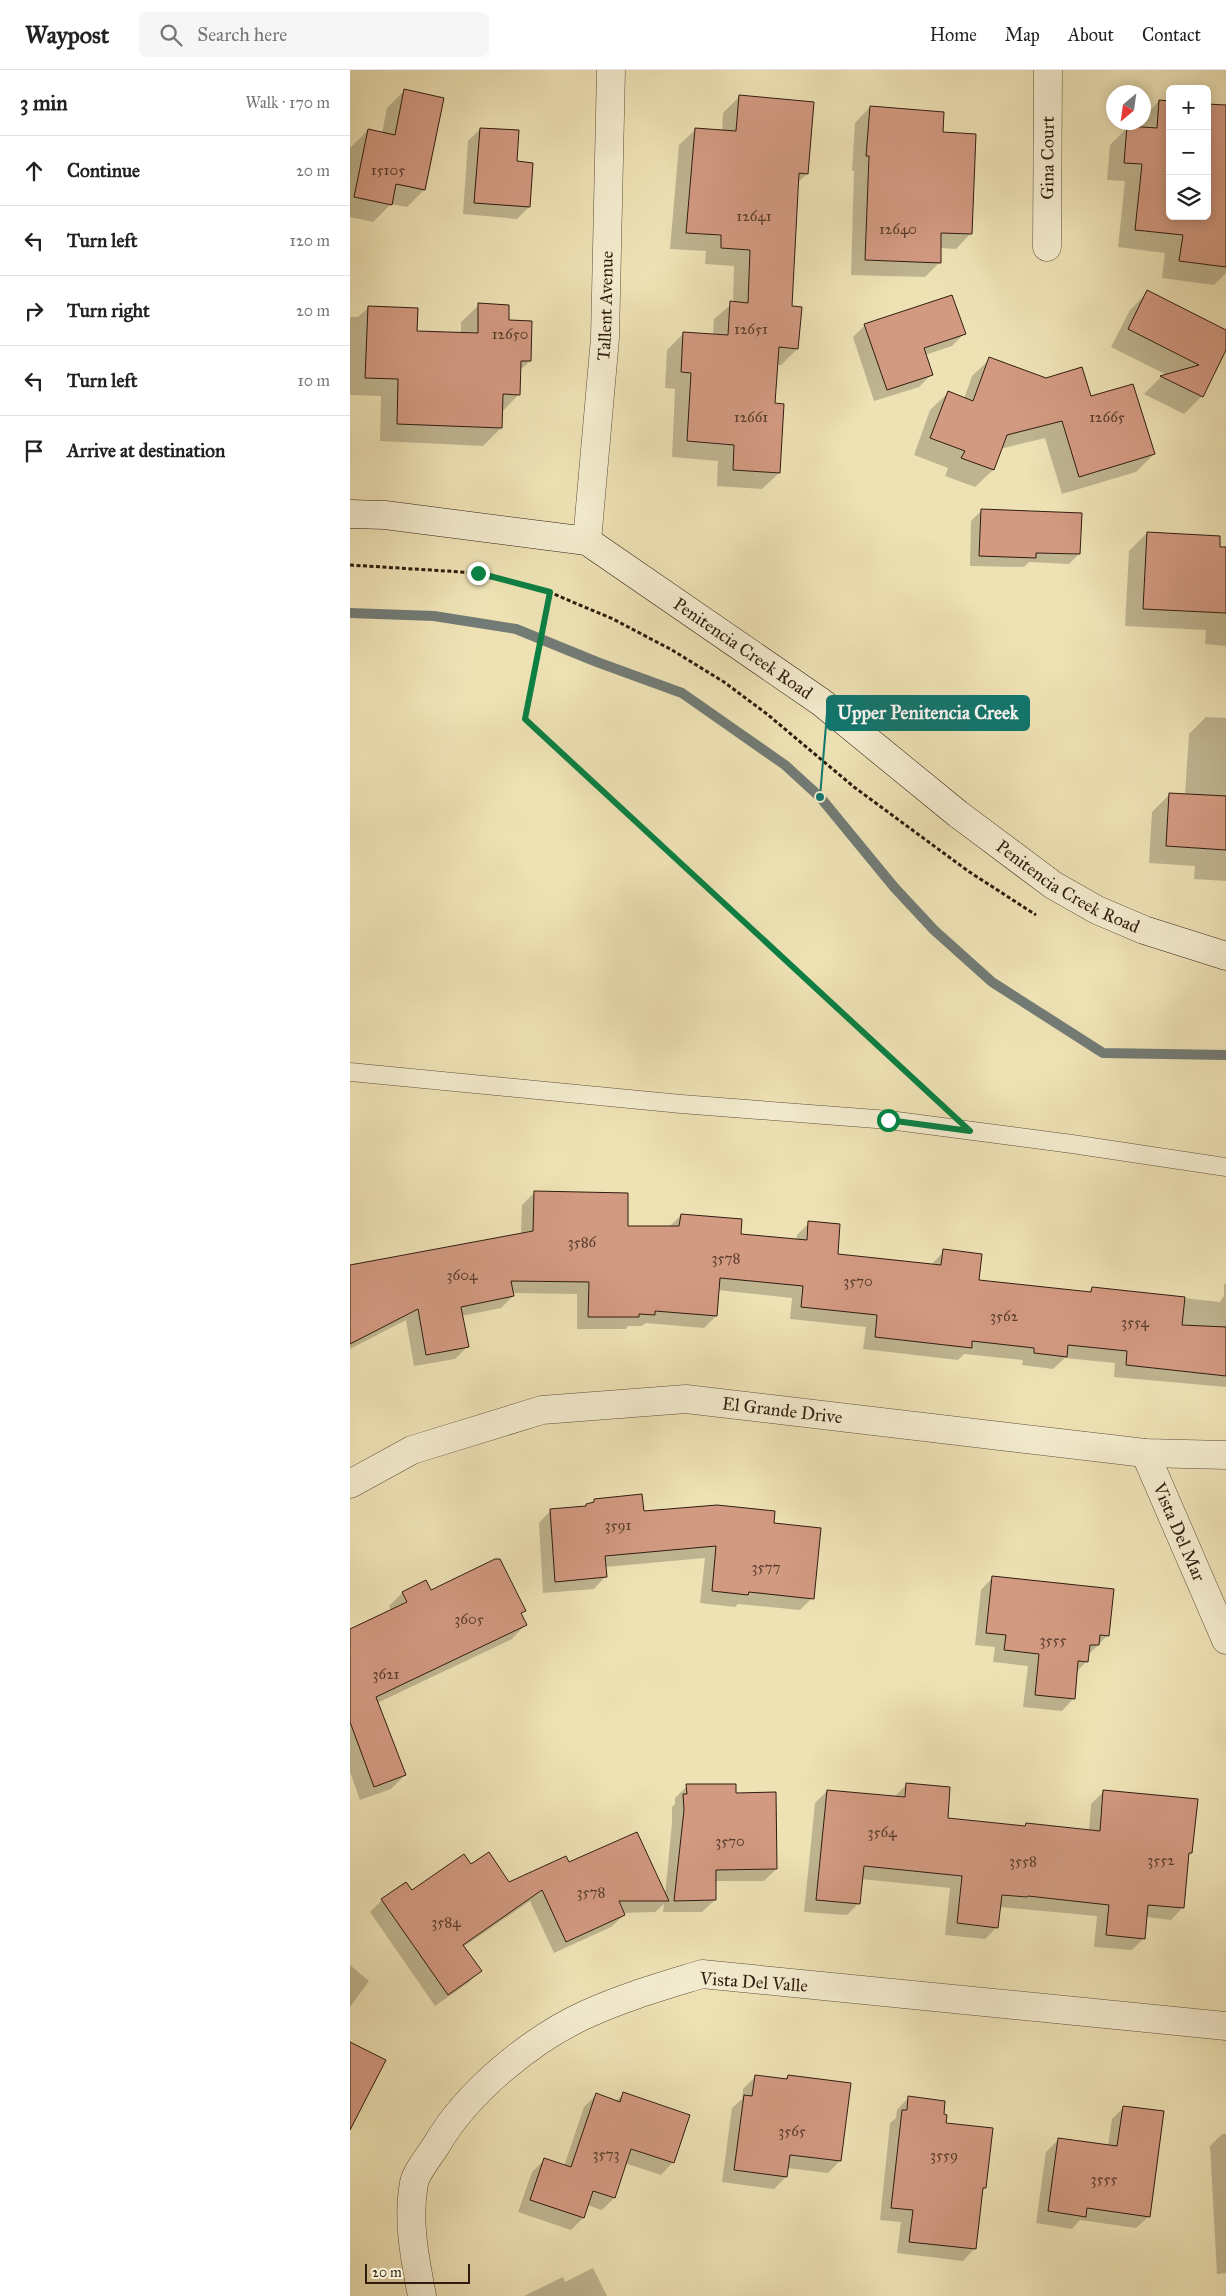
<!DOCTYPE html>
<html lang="en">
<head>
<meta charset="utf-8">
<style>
  body { margin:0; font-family:"IM FELL Great Primer",serif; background:#f6f6f6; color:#222 }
  .controls { position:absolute; right:15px; top:15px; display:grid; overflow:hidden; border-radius:8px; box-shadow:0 2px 12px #0003 }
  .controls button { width:45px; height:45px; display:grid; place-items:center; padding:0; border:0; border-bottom:1px solid #e0e0e0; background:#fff; color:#222; font:25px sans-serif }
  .compass { position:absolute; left:756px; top:15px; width:45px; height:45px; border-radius:50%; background:#fff; box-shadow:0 2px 12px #0003; rotate:209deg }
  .scale { position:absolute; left:15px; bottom:12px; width:105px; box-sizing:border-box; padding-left:5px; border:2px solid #2f1c0e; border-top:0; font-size:14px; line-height:18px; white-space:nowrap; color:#2f1c0e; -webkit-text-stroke:4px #f4eccf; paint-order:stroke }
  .stop { position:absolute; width:15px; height:15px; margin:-11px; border:4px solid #0b8043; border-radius:50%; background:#fff }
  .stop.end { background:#0b8043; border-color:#fff; box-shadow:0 1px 5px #0008 }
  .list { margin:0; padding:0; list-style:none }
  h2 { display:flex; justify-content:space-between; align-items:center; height:65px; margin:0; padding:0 20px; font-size:21px }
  h2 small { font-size:16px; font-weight:400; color:#767676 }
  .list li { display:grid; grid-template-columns:32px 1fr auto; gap:15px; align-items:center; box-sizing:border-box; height:70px; padding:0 20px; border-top:1px solid #e0e0e0 }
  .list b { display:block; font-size:19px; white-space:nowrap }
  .list em { font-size:16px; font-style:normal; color:#767676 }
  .icon { flex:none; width:28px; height:28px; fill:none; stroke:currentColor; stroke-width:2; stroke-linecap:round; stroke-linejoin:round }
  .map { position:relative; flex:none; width:876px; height:2226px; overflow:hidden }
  header { display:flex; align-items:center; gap:30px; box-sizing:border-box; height:70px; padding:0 25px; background:#fff; border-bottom:1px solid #e0e0e0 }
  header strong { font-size:24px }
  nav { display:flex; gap:28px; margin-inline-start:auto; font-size:18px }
  .search { width:350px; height:45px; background:#f6f6f6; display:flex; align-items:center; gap:12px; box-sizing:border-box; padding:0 18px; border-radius:8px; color:#767676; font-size:19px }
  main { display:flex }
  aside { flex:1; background:#fff }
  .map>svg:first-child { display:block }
  .shadow { fill:#0003 }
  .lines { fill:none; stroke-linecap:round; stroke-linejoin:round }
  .stream { stroke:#727b75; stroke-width:10 }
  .building { fill:#d39a82; stroke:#2f1c0e }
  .lane-casing { stroke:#5f4e38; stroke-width:19 }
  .street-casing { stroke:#5f4e38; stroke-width:29 }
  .secondary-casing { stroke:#2f1c0e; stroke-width:29 }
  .path { stroke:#2f1c0e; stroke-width:3; stroke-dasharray:4 2.5; stroke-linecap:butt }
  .lane { stroke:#f4eccf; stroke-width:18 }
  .street { stroke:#f4eccf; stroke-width:28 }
  .secondary { stroke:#f4eccf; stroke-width:28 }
  .route { stroke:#0b8043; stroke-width:6 }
  .labels { text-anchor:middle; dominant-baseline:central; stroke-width:4; stroke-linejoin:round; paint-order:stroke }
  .number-label { font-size:15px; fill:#583c2b }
  .street-label { font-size:18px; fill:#2f1c0e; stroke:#f4eccf }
  .leader { fill:none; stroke:#0f766e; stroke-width:2 }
  .callout-dot { fill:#0f766e; stroke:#f4eccf; stroke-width:2 }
  .callout { fill:#0f766e; stroke:#0f766e; stroke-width:2 }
  .callout-label { font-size:19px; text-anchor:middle; font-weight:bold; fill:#fff }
</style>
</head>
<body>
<header>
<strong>Waypost</strong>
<div class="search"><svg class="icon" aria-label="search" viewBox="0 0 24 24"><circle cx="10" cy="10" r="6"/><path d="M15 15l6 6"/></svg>Search here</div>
<nav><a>Home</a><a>Map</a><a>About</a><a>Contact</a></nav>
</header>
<main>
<aside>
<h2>3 min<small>Walk · 170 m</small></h2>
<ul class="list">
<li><svg class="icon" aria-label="ahead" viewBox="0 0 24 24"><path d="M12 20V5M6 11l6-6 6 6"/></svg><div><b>Continue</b></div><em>20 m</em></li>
<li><svg class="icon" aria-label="left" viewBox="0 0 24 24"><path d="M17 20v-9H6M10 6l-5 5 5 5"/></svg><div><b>Turn left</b></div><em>120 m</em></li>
<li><svg class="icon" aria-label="right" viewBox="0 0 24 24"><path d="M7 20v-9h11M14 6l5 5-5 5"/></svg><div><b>Turn right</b></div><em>20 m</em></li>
<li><svg class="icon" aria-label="left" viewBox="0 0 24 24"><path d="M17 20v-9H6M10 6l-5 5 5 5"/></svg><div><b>Turn left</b></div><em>10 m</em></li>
<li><svg class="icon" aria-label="arrive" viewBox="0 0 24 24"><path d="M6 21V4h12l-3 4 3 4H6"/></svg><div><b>Arrive at destination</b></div></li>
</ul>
</aside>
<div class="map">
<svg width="876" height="2226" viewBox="0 0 876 2226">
  <rect width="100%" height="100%" fill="#eee2b5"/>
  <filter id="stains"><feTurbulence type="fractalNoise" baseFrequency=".004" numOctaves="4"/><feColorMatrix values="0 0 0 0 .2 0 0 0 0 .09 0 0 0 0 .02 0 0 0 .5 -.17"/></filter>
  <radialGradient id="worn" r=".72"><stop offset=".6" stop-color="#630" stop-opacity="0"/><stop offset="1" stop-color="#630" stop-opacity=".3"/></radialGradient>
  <path class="shadow" d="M 54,21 L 74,120 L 57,137 L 41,134 L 23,152 L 0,147 L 0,78 L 18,60 L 32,63 L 37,38 Z
    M 390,26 L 457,104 L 448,112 L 441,237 L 447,279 L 431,295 L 426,295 L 423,334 L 429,403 L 412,419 L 367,416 L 368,391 L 322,387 L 325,319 L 315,318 L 317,280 L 334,263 L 363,265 L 364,249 L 383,233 L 384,196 L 355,194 L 356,181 L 320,179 L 329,75 L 346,59 L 372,61 L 373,43 Z
    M 809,31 L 820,146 L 857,146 L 876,37 L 876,203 L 864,215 L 812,208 L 815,183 L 768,177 L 775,111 L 757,110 L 760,75 L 778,57 L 791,58 L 794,47 Z
    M 520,37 L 591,63 L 621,163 L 606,179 L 590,178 L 590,192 L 575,207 L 501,205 L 504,101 L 502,101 L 505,53 Z
    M 130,59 L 166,92 L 179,137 L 167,149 L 113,144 L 118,71 Z
    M 798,222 L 876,261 L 876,277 L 852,326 L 834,344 L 794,324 L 811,307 L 817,305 L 761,277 L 780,240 Z
    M 129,235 L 158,251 L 180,291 L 169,301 L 169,324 L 152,342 L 151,358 L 133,376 L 30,371 L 31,326 L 0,325 L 0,247 L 8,247 L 19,237 L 66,262 L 111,264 L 111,252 Z
    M 515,255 L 614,264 L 602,276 L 575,285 L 581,305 L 569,317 L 524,331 L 503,267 Z
    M 640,289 L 740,328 L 804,384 L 786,402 L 712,424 L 695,368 L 650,379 L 643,400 L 625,417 L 595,406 L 598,398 L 564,385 L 580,340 L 598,323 L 614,329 L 622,306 Z
    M 631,441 L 729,484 L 719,494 L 679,492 L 674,497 L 620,496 L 621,451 Z
    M 797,463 L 876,478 L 876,576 L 855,574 L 856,560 L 775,556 L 779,481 Z
    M 856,647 L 876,648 L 876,811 L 844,809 L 845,796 L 799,793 L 802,742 L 820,724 L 835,725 L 839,664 Z
    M 184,1123 L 277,1157 L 319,1157 L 331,1145 L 390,1165 L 446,1170 L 447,1165 L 459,1153 L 486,1185 L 581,1195 L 594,1181 L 628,1211 L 737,1223 L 742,1218 L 870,1232 L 874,1226 L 874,1215 L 876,1213 L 876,1317 L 764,1307 L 765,1293 L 715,1288 L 703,1299 L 672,1295 L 673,1290 L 614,1284 L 608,1290 L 513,1279 L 516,1257 L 440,1249 L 442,1228 L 368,1220 L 366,1246 L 354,1258 L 296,1253 L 292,1256 L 278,1256 L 276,1259 L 227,1259 L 227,1224 L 162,1223 L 163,1226 L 151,1238 L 111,1246 L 117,1277 L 105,1289 L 64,1296 L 56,1250 L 0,1279 L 0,1197 L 171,1165 L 172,1135 Z
    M 245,1430 L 292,1442 L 422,1454 L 462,1528 L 450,1540 L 388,1534 L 385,1537 L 350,1533 L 355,1488 L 255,1497 L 256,1506 L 244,1519 L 193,1523 L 189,1453 L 201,1440 L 234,1437 Z
    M 643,1507 L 758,1565 L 738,1585 L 737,1591 L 726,1602 L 724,1628 L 712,1641 L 673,1637 L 678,1596 L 643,1592 L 645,1577 L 625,1575 L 631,1520 Z
    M 76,1511 L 81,1522 L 174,1540 L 171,1544 L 175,1555 L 162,1569 L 27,1633 L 55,1705 L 41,1719 L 10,1730 L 0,1702 L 0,1560 L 41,1541 L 39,1536 L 52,1523 Z
    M 557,1714 L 597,1750 L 673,1757 L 676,1754 L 739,1761 L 741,1734 L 753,1722 L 840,1783 L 837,1786 L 833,1837 L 821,1850 L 796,1847 L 794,1868 L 782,1880 L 744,1877 L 747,1846 L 649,1837 L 647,1857 L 635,1869 L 595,1865 L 600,1818 L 511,1809 L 509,1833 L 497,1845 L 454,1842 L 465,1733 L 477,1721 L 544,1727 Z
    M 337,1716 L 385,1724 L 426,1799 L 414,1811 L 365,1811 L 365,1830 L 352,1842 L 313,1842 L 314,1834 L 305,1842 L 272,1843 L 274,1845 L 261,1857 L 204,1883 L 180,1831 L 113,1877 L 130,1901 L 118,1913 L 85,1936 L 20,1842 L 32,1830 L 62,1821 L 120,1796 L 159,1813 L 219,1794 L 315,1825 L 322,1753 L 322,1737 L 325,1734 L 325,1728 Z
    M 0,1895 L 19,1911 L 0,1937 Z
    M 406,2006 L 434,2010 L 438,2006 L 490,2091 L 478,2103 L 437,2098 L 436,2107 L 424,2119 L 372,2112 L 382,2038 L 392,2029 L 393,2019 Z
    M 274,2024 L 323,2092 L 311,2105 L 275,2093 L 264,2128 L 252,2140 L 237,2135 L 233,2148 L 221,2160 L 168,2142 L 182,2102 L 194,2090 L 214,2096 L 234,2037 L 246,2025 L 266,2031 Z
    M 559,2027 L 592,2046 L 595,2054 L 635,2117 L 632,2121 L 625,2178 L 613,2191 L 547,2183 L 551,2152 L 530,2150 L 540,2053 L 546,2048 L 547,2040 Z
    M 774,2037 L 799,2146 L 786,2158 L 730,2150 L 722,2159 L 686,2153 L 696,2082 L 708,2070 L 758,2076 L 762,2049 Z
    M 872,2064 L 876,2064 L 876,2203 L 867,2204 L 860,2076 Z
    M 243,2198 L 257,2226 L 174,2226 L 213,2207 L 215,2212 Z"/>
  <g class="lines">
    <path class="stream" d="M 0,543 L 84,546 L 166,559 L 247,592 L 332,623 L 435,695 L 470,727 L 544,817 L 584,860 L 642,912 L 753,983 L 876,985"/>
  </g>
  <path class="building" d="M 54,19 L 94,28 L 75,120 L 46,114 L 42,135 L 4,127 L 18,59 L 45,65 Z
    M 389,25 L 464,32 L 458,104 L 449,103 L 442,236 L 452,237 L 448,279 L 429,277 L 425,333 L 434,334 L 430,403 L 383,400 L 384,375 L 337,371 L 341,303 L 331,302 L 333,262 L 378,265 L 380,231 L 398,233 L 400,180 L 371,178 L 371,165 L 336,163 L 345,58 L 386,61 Z
    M 809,30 L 820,31 L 820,146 L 857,146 L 857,34 L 876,35 L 876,197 L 829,191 L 833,165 L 785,160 L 792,94 L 774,93 L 777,56 L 807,58 Z
    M 520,36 L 594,42 L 593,62 L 626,64 L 622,164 L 591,163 L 591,193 L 515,190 L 519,86 L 516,86 Z
    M 130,58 L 169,60 L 167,91 L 183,93 L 180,137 L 124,133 Z
    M 797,220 L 876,260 L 876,280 L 853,327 L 810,306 L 849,295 L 778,259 Z
    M 602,225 L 616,264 L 574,278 L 583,305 L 537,320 L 514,254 Z
    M 128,233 L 159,235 L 159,250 L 182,251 L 181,291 L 171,291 L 170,325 L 153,324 L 152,358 L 47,354 L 48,309 L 15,308 L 18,236 L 68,238 L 67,261 L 128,263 Z
    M 639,287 L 696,308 L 732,297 L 741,326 L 783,314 L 805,384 L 729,407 L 712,351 L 657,365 L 644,400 L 611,388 L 615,381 L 580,368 L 598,321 L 623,331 Z
    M 631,439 L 732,443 L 730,484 L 686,483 L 686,488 L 629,486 Z
    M 797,462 L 870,466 L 870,477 L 876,477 L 876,543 L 793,539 Z
    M 819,723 L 876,726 L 876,780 L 816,776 Z
    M 184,1121 L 278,1123 L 278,1156 L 329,1156 L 331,1144 L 392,1149 L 391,1164 L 457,1170 L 458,1151 L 490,1154 L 488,1184 L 591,1195 L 593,1179 L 632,1184 L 629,1210 L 741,1222 L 742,1217 L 835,1227 L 832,1255 L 876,1257 L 876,1306 L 776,1295 L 777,1281 L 718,1275 L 717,1287 L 684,1283 L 684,1278 L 622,1271 L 622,1278 L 525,1267 L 527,1245 L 451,1237 L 453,1216 L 370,1208 L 367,1246 L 305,1241 L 305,1245 L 289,1244 L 289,1247 L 238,1247 L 239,1212 L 161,1211 L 164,1226 L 111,1237 L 119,1277 L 76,1285 L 68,1239 L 0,1274 L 0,1195 L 183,1161 Z
    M 292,1424 L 294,1441 L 367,1435 L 425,1441 L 424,1453 L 471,1458 L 464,1529 L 399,1522 L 398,1525 L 362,1521 L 366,1476 L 255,1486 L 257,1507 L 205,1512 L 200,1439 L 236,1436 L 236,1434 L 244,1432 L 244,1429 Z
    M 145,1489 L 150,1489 L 176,1541 L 171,1543 L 177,1555 L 26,1627 L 56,1705 L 24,1717 L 0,1652 L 0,1559 L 57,1532 L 52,1522 L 76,1510 L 81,1520 Z
    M 642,1506 L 764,1519 L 759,1566 L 750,1565 L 749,1575 L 740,1575 L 738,1592 L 728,1591 L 725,1629 L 685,1625 L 689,1584 L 654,1580 L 656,1565 L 636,1563 Z
    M 556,1713 L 600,1717 L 598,1748 L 675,1756 L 676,1753 L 750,1761 L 753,1720 L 848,1729 L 842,1783 L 839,1783 L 834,1838 L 798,1835 L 795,1869 L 756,1865 L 759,1835 L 678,1826 L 677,1827 L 652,1825 L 648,1858 L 607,1853 L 612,1806 L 514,1796 L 510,1834 L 466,1830 L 477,1720 L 555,1727 Z
    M 336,1714 L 386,1714 L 386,1723 L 426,1722 L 427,1799 L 366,1800 L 366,1830 L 324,1831 L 334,1740 L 333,1724 L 337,1724 Z
    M 287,1762 L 319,1831 L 269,1831 L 275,1845 L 216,1872 L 192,1820 L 113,1875 L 132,1901 L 98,1925 L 31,1829 L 56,1812 L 62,1820 L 114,1784 L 121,1794 L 139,1782 L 159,1812 L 216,1786 L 219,1792 Z
    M 0,1972 L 36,1990 L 0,2060 Z
    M 405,2005 L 437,2009 L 438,2005 L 501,2013 L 491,2091 L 440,2085 L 437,2107 L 384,2100 L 394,2025 L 402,2026 Z
    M 273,2022 L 340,2045 L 324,2093 L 281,2079 L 265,2128 L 243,2121 L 234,2148 L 180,2130 L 194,2088 L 221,2097 L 246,2023 L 270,2032 Z
    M 558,2026 L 595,2031 L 594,2044 L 597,2045 L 596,2053 L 643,2058 L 636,2118 L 633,2118 L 626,2179 L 559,2172 L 563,2140 L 541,2138 L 552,2040 L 557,2040 Z
    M 773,2036 L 814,2041 L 800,2147 L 737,2138 L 736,2147 L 698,2141 L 708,2068 L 767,2076 Z"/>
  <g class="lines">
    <defs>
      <path id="lane" d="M 0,1002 L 331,1034 L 539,1050 L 722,1074 L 876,1097"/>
      <g id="street">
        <path id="s1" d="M 697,177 L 698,0"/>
        <path id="s2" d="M 237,471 L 255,268 L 261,0"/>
        <path id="s3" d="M 795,1383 L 876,1570"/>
        <path id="s4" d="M 0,1414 L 62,1380 L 192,1340 L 336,1329 L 795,1383 L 876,1385"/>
        <path d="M 72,2226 C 65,2189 57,2151 64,2113 C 66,2102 81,2084 87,2074 C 118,2021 182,1969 237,1944 C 274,1927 313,1916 352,1904 L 876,1956"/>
      </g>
      <g id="secondary">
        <path id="s5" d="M 0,444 L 35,445 L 237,471 L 471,632 L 608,744 L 703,815 L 747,840 L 794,860 L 876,886"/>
      </g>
    </defs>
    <use href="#lane" class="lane-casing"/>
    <use href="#street" class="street-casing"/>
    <use href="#secondary" class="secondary-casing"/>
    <path class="path" d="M 0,495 L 128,503 L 199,522 L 263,549 L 322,580 L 374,612 L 417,644 L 504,717 L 618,801 L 686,845
      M 199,522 L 175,649 L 584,1027"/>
    <use href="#lane" class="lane"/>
    <use href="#street" class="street"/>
    <use href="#secondary" class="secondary"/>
  </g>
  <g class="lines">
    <path class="route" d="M 128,503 L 200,522 L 175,649 L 620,1061 L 538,1050"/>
  </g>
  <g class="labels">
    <g class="number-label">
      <text x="38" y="100">15105</text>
      <text x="404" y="146">12641</text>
      <text x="548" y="159">12640</text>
      <text x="401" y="259">12651</text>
      <text x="160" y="264">12650</text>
      <text x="401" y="347">12661</text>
      <text x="757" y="347">12665</text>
      <text x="232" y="1172">3586</text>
      <text x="376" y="1188">3578</text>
      <text x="112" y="1205">3604</text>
      <text x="508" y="1211">3570</text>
      <text x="654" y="1246">3562</text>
      <text x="785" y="1252">3554</text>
      <text x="268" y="1455">3591</text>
      <text x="416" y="1497">3577</text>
      <text x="119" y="1549">3605</text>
      <text x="703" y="1570">3555</text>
      <text x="36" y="1604">3621</text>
      <text x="532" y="1762">3564</text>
      <text x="380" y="1771">3570</text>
      <text x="811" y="1790">3552</text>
      <text x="673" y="1791">3558</text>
      <text x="241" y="1822">3578</text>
      <text x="96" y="1852">3584</text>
      <text x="442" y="2061">3565</text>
      <text x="256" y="2084">3573</text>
      <text x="594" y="2085">3559</text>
      <text x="754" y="2109">3555</text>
    </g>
    <g class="street-label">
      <text stroke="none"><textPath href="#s1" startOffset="89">Gina Court</textPath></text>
      <text stroke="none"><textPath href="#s2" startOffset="236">Tallent Avenue</textPath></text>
      <text stroke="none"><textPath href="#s5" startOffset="428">Penitencia Creek Road</textPath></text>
      <text stroke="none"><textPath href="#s5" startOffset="832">Penitencia Creek Road</textPath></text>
      <text stroke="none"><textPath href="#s4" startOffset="448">El Grande Drive</textPath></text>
      <text stroke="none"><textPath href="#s3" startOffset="86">Vista Del Mar</textPath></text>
      <text transform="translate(404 1912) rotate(4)">Vista Del Valle</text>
    </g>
  </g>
  <path class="leader" d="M470 727L477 643"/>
  <circle class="callout-dot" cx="470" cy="727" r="5"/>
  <rect class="callout" x="477" y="626" width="202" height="34" rx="5"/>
  <g class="callout-label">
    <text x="578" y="649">Upper Penitencia Creek</text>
  </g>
  <rect width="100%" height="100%" filter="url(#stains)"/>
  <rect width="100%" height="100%" fill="url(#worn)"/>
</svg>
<div class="controls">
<button>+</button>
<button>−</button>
<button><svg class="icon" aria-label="layers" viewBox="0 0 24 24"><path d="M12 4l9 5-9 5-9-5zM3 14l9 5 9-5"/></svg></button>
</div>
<svg class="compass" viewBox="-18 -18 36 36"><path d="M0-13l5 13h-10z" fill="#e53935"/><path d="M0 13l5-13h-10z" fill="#767676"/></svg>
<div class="scale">20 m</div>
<div class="stop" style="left:538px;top:1050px"></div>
<div class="stop end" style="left:128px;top:503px"></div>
</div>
</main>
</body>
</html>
